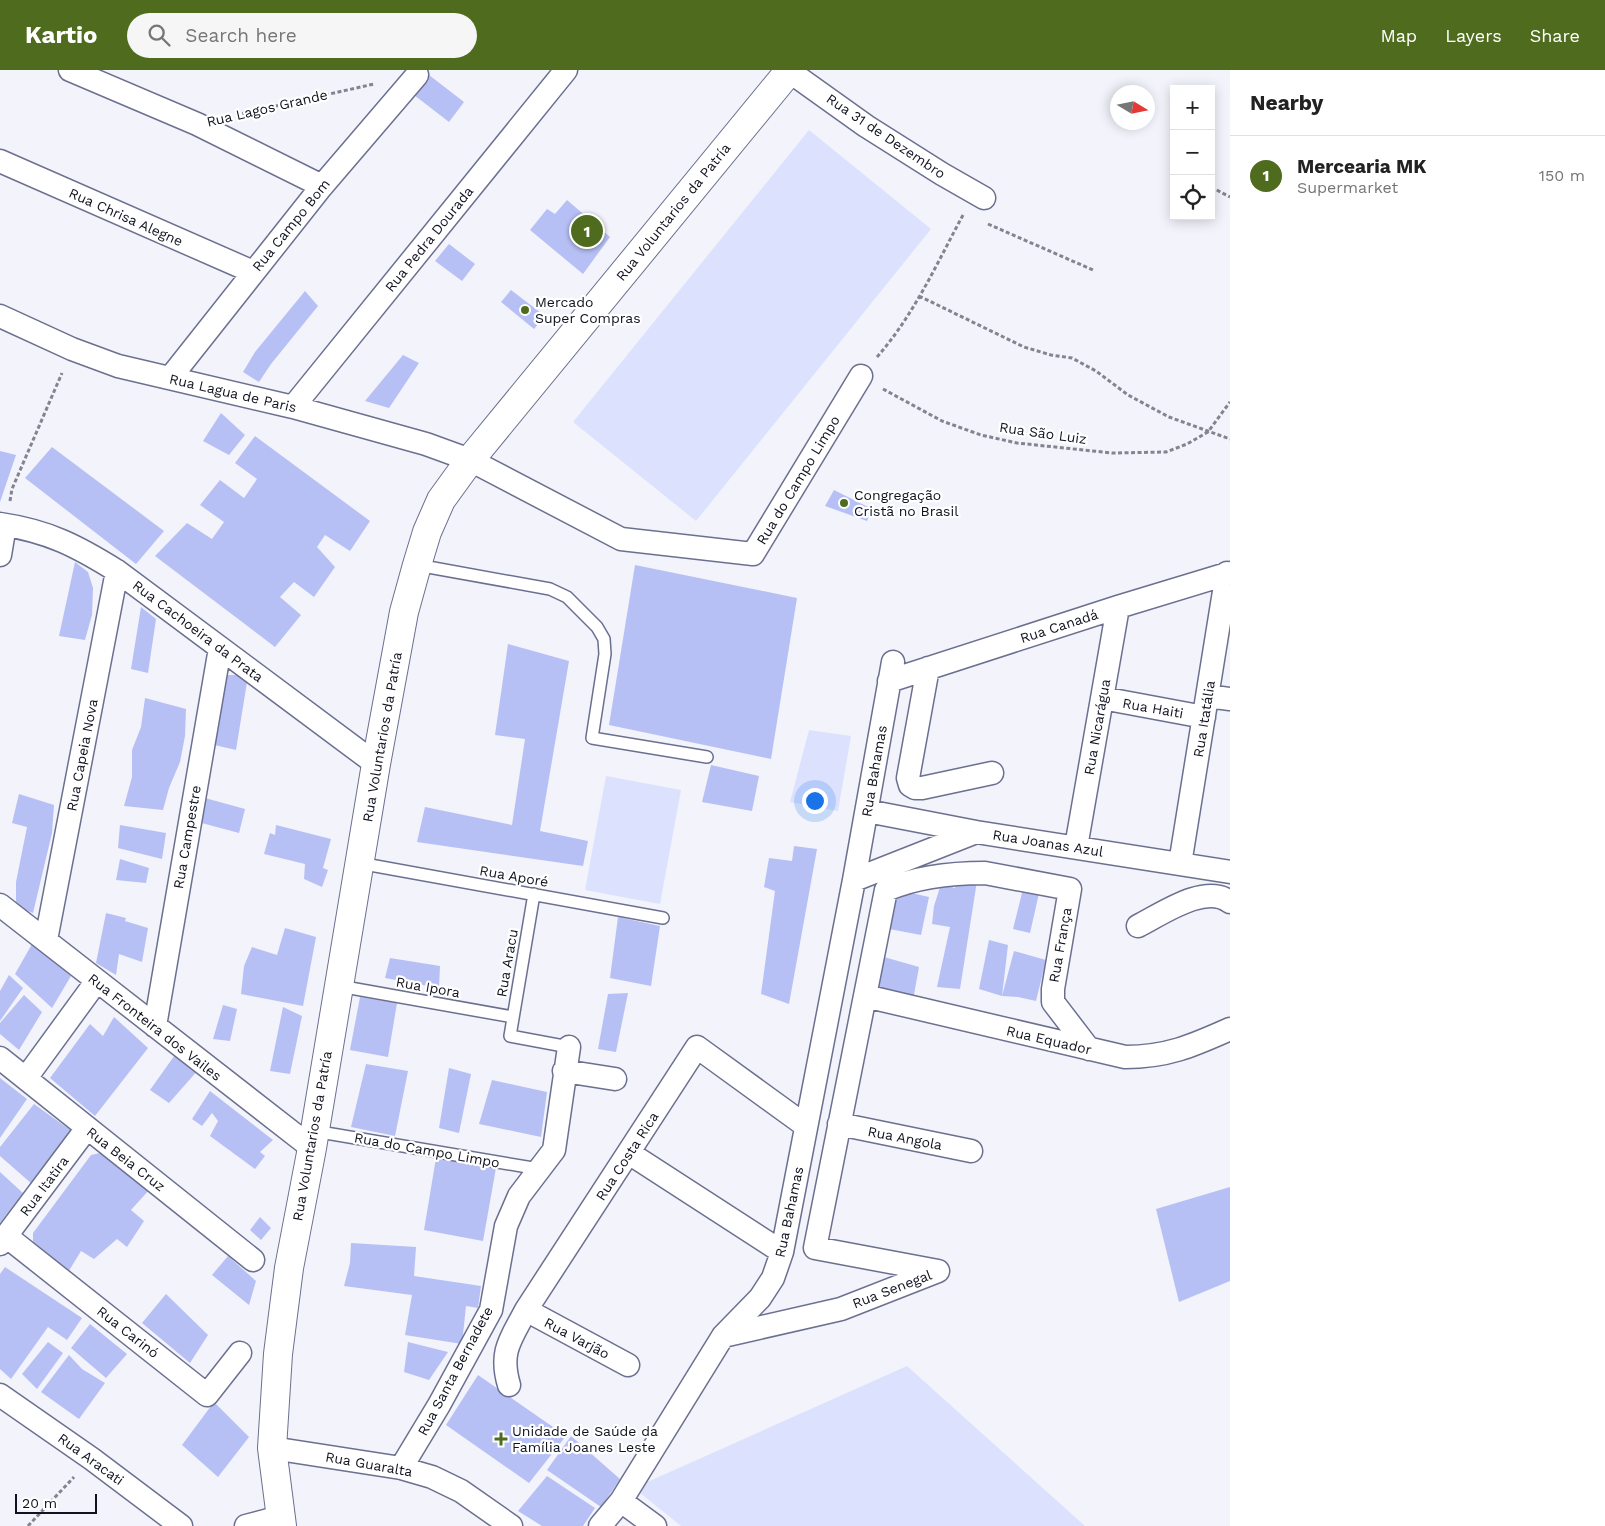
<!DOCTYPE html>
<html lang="en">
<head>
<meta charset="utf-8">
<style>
  body { margin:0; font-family:"Work Sans",sans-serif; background:#f6f6f6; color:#222 }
  .controls { position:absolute; right:15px; top:15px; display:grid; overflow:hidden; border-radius:0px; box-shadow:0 2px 12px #0003 }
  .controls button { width:45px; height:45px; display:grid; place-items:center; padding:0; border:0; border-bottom:1px solid #e0e0e0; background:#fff; color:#222; font:25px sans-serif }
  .compass { position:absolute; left:1110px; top:15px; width:45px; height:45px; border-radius:50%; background:#fff; box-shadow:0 2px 12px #0003; rotate:100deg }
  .scale { position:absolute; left:15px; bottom:12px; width:82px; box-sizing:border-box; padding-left:5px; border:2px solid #10121e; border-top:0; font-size:14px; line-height:18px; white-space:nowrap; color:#10121e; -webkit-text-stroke:4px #fff; paint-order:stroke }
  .you { position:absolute; left:814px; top:730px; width:18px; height:18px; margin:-12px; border:4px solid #fff; border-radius:50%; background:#1a73e8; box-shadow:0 0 0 8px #1a73e833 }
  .badge { display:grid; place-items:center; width:32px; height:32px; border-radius:50%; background:#4e6b1e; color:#fff; font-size:16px; font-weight:700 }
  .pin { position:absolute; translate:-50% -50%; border:2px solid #fff; box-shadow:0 1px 5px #0006 }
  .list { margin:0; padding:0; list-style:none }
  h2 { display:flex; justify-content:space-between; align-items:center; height:65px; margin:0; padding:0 20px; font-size:21px }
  h2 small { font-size:16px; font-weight:400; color:#767676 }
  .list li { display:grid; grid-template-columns:32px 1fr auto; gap:15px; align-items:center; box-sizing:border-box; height:80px; padding:0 20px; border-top:1px solid #e0e0e0 }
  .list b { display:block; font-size:19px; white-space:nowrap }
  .list p { margin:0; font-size:16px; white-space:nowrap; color:#767676 }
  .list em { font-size:16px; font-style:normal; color:#767676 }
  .icon { flex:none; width:28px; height:28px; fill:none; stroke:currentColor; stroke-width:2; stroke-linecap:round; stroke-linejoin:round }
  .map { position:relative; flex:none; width:1230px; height:1456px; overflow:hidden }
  header { display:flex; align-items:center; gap:30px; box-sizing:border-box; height:70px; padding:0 25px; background:#4e6b1e; color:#fff }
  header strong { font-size:24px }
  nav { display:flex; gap:28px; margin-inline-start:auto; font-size:18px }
  .search { width:350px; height:45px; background:#f6f6f6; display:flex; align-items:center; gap:12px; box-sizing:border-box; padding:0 18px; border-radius:28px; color:#767676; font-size:19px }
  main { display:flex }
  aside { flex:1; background:#fff }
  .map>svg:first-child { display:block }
  .green { fill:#dce2fe }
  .building { fill:#b7c0f5 }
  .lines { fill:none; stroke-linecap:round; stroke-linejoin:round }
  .service-casing { stroke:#6b708f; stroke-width:14 }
  .minor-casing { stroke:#6b708f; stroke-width:25 }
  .tertiary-casing { stroke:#6b708f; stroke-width:30 }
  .path { stroke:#83848e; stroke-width:3; stroke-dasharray:4 2.5; stroke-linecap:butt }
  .service { stroke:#fff; stroke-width:11 }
  .minor { stroke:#fff; stroke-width:22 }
  .tertiary { stroke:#fff; stroke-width:28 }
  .poi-dot { fill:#4e6b1e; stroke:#fff; stroke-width:2 }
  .labels { text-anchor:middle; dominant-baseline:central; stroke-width:4.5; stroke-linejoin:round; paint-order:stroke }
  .street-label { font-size:14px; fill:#10121e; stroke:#fff }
  .poi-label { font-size:14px; fill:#10121e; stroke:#fff; text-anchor:start }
</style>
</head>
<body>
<header>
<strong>Kartio</strong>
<div class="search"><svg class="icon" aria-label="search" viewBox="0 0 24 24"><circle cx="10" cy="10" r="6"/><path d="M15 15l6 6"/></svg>Search here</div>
<nav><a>Map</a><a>Layers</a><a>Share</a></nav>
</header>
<main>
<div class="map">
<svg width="1230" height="1456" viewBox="0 0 1230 1456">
  <rect width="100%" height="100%" fill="#f2f3fb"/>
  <path class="green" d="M 809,60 L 931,159 L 696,451 L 573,352 Z
    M 809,660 L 851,666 L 838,741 L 790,732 Z
    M 606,706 L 681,720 L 660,834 L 585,820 Z
    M 907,1296 L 1085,1456 L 681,1456 L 634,1418 Z"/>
  <path class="building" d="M 429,5 L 464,32 L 449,52 L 414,25 Z
    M 567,130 L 610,167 L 583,204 L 530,160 L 547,139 L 555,144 Z
    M 449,174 L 475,194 L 462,211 L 435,191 Z
    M 511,220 L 545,246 L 534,259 L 501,232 Z
    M 305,221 L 318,236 L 271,294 L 259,312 L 243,302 L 255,282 Z
    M 403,285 L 419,293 L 389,338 L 365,331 Z
    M 221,343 L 245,365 L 229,385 L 203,371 Z
    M 255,366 L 370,451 L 350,481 L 325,465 L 317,477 L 335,497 L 314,527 L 294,512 L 280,527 L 301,545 L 275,577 L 155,486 L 187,453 L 212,469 L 224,452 L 200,435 L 220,410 L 244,428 L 257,409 L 235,393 Z
    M 52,377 L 164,461 L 136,494 L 25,408 Z
    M 0,381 L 16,385 L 0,432 Z
    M 834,420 L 872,439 L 867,451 L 825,436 Z
    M 75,492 L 88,502 L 93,518 L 92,545 L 85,570 L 59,566 Z
    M 635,495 L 797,528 L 771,689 L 609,655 Z
    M 141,537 L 156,549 L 148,603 L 131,599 Z
    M 508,574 L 569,591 L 540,761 L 588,771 L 583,796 L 417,772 L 425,737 L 512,755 L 525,669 L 495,665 Z
    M 227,605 L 239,605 L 247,612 L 236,680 L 210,674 Z
    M 145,628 L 186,639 L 185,666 L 180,692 L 169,718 L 163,740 L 124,736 L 132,707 L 132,680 L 141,657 Z
    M 711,695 L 759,706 L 752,741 L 702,732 Z
    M 19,724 L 54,735 L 52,763 L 33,843 L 16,837 L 16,812 L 27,757 L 12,753 Z
    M 205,728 L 245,739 L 239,763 L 198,752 Z
    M 120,755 L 166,763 L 162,789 L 118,778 Z
    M 276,755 L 331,769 L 323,798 L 328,800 L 322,817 L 304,809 L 305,794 L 264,784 L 270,763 L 275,765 Z
    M 794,776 L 817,779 L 789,934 L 761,924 L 775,821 L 764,817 L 769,788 L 792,791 Z
    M 120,789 L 149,798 L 146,813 L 116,810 Z
    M 957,804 L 977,811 L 960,919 L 937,917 L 950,857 L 932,854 L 934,836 L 941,814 L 955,818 Z
    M 1025,811 L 1040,819 L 1030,863 L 1013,859 Z
    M 898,820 L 929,827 L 921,865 L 889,859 Z
    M 106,843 L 126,848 L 125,851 L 148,858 L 142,892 L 119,884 L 116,905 L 96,893 Z
    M 618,847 L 660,856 L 651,916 L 610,908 Z
    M 285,858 L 316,867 L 303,936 L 241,924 L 244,896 L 252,877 L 277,885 Z
    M 989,870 L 1008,875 L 1002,926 L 1014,881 L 1046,890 L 1036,931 L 1018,927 L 1002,926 L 979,919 Z
    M 32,874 L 71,906 L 52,938 L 15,904 Z
    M 884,887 L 919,897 L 913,930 L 878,920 Z
    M 390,888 L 440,896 L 439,918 L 385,908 Z
    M 9,905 L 23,918 L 0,951 L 0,921 Z
    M 628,923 L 616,982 L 598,979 L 608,924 Z
    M 24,925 L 42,942 L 19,980 L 0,964 L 0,953 Z
    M 360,927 L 397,933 L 388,987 L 350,980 Z
    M 223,935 L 237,939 L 230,971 L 213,969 Z
    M 283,937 L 302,946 L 290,1004 L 270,1001 Z
    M 114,947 L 148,978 L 95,1046 L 50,1008 L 90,954 L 103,966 Z
    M 177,982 L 199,999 L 169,1033 L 150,1020 Z
    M 366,994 L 408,1001 L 395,1066 L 351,1057 Z
    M 449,998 L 471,1004 L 459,1063 L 439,1058 Z
    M 0,1008 L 27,1029 L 0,1068 Z
    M 492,1010 L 547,1022 L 541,1067 L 479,1054 Z
    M 210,1021 L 273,1070 L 260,1082 L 265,1086 L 255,1099 L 210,1066 L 218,1051 L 212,1043 L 202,1056 L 192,1049 Z
    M 34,1034 L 73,1062 L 32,1114 L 0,1086 L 0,1077 Z
    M 437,1082 L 496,1098 L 483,1171 L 424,1160 Z
    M 100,1083 L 109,1085 L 150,1119 L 131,1140 L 144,1151 L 127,1177 L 117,1169 L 94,1189 L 81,1181 L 67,1204 L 33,1176 L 33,1163 L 91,1085 Z
    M 0,1102 L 23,1123 L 0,1153 Z
    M 1230,1117 L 1230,1211 L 1179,1232 L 1156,1139 Z
    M 260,1147 L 271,1158 L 261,1170 L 250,1160 Z
    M 351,1173 L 416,1177 L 414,1206 L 481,1216 L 478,1238 L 466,1236 L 462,1274 L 405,1265 L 412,1225 L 344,1216 L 350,1193 Z
    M 228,1186 L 256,1211 L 249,1235 L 212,1205 Z
    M 5,1197 L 82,1248 L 67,1270 L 48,1257 L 11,1309 L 0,1299 L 0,1204 Z
    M 166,1224 L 208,1265 L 190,1293 L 142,1253 Z
    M 90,1254 L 127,1284 L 106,1308 L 71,1278 Z
    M 48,1272 L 63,1283 L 37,1319 L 22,1304 Z
    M 408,1272 L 448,1282 L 429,1310 L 404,1302 Z
    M 69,1285 L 82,1299 L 105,1313 L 79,1349 L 41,1322 Z
    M 478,1305 L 566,1366 L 529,1413 L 446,1355 Z
    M 214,1332 L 249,1367 L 218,1407 L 182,1375 Z
    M 571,1366 L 620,1409 L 601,1437 L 547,1400 Z
    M 547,1406 L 595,1438 L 583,1456 L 542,1456 L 518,1441 Z"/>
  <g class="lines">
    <defs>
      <path id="service" d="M 417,495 L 550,519 L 567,527 L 597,557 L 604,569 L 605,584 L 592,668 L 707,687
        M 359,793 L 663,848
        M 534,824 L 510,966 L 569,977
        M 339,916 L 513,947
        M 314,1061 L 539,1099"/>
      <path id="minor" d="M 70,0 L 197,54 L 322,116
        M 789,1 L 866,56 L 942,104 L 984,128
        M 0,91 L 253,202
        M 0,246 L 72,279 L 118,296 L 293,337 L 426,374 L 470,390 L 621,469 L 753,484 L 861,306
        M 170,308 L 322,116 L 417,5
        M 293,337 L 566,0
        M 0,454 C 48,461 77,476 117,501 L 376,694
        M 0,485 L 5,455
        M 928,598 L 908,708 L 910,715 L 915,718 L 922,718 L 992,703
        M 889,611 L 1118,537 L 1230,503
        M 1208,626 L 1230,629
        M 1102,628 L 1204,647
        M 867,741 L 976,762 L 1230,802
        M 1076,777 L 1118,537
        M 1180,794 L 1227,503
        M 854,810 L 976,762
        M 0,835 L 312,1078
        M 1138,856 C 1162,844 1205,813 1230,832
        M 46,870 L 117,501
        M 865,926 L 1125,987 C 1167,987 1192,976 1230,959
        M 155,956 L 220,578
        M 0,988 L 253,1190
        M 564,1001 L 615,1009
        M 26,1008 L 96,912
        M 839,1054 L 971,1081
        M 629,1083 L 782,1182
        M 6,1166 L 207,1325 L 240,1283
        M 0,1174 L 87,1058
        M 526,1240 L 628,1295
        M 723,1266 L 841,1239 L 938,1201 L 815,1178 L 886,820 C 916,807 952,803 985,803 L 1070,819 L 1053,919 L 1053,932 L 1089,979
        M 509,1315 C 499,1281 511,1269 526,1240 L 697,977 L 806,1056
        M 0,1325 L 92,1389 L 181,1456
        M 272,1378 L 401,1398 L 432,1407 L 461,1421 L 511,1456
        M 401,1398 L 439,1335 L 491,1240 L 506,1156 L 519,1126 L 554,1080 L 569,977
        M 621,1431 L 655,1456
        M 246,1456 L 280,1447
        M 600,1456 L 621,1431 L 723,1266 L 760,1228 L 773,1208 L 782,1182 L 854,810 L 893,592"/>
      <path id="tertiary" d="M 282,1456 L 272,1378 L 278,1284 L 289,1198 L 312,1078 L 376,694 L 404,542 L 417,495 L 427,462 L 441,430 L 470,390 L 790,0"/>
    </defs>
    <use href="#service" class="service-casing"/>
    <use href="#minor" class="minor-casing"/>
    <use href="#tertiary" class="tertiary-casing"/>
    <path class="path" d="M 236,45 L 374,14
      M 1211,117 L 1230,127
      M 988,154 L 1093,200
      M 919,226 L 1024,277 L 1051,285 L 1072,288 L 1096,301 L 1128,325 L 1169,347 L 1230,369
      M 877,287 C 914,245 937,193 963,145
      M 883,319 L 942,351 L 981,365 L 1017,373 L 1112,383 L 1166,382 L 1187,374 L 1208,362 L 1230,332
      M 10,431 L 12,419 L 62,303
      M 28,1456 L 74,1407"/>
    <use href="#service" class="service"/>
    <use href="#minor" class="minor"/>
    <use href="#tertiary" class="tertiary"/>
  </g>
  <g class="poi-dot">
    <circle cx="525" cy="240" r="5"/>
    <circle cx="844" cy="433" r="5"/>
    <path d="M498.5 1361.5h5v5h5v5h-5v5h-5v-5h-5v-5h5z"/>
  </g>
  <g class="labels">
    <g class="street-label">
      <text transform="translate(267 38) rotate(-13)">Rua Lagos Grande</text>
      <text transform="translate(886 66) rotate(34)">Rua 31 de Dezembro</text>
      <text transform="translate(673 142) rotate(-51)">Rua Voluntarios da Patría</text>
      <text transform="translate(126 147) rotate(24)">Rua Chrisa Alegne</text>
      <text transform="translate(291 155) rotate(-51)">Rua Campo Bom</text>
      <text transform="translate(429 169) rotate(-51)">Rua Pedra Dourada</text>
      <text transform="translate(233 323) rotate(13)">Rua Lagua de Paris</text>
      <text transform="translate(1043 363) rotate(8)">Rua São Luiz</text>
      <text transform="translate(798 410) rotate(-59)">Rua do Campo Limpo</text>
      <text transform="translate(1059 556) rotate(-18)">Rua Canadá</text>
      <text transform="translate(198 561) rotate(37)">Rua Cachoeira da Prata</text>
      <text transform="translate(1153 638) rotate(10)">Rua Haiti</text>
      <text transform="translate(1204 649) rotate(-81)">Rua Itatália</text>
      <text transform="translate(1097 657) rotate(-80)">Rua Nicarágua</text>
      <text transform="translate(382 667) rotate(-80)">Rua Voluntarios da Patría</text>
      <text transform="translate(82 685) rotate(-79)">Rua Capeia Nova</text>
      <text transform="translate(874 701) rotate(-80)">Rua Bahamas</text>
      <text transform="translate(187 767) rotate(-80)">Rua Campestre</text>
      <text transform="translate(1048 773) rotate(9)">Rua Joanas Azul</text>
      <text transform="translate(514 806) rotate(10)">Rua Aporé</text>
      <text transform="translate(1060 875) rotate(-80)">Rua França</text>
      <text transform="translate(507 893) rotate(-80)">Rua Aracu</text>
      <text transform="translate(428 917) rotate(10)">Rua Ipora</text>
      <text transform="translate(155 957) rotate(38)">Rua Fronteira dos Vailes</text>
      <text transform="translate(1049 970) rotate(13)">Rua Equador</text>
      <text transform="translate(312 1066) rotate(-80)">Rua Voluntarios da Patría</text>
      <text transform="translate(905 1068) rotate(11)">Rua Angola</text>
      <text transform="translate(427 1080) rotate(10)">Rua do Campo Limpo</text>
      <text transform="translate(627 1086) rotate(-57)">Rua Costa Rica</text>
      <text transform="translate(126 1089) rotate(38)">Rua Beia Cruz</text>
      <text transform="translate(44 1116) rotate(-53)">Rua Itatira</text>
      <text transform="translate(789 1142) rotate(-78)">Rua Bahamas</text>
      <text transform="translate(892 1219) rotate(-21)">Rua Senegal</text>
      <text transform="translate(128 1262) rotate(38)">Rua Carinó</text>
      <text transform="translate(577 1268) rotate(28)">Rua Varjão</text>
      <text transform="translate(455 1301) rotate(-62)">Rua Santa Bernadete</text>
      <text transform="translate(91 1389) rotate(36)">Rua Aracati</text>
      <text transform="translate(369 1394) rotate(10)">Rua Guaralta</text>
    </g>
    <g class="poi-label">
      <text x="535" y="232">Mercado<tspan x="535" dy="16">Super Compras</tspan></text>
      <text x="854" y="425">Congregação<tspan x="854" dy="16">Cristã no Brasil</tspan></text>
      <text x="512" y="1361">Unidade de Saúde da<tspan x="512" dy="16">Família Joanes Leste</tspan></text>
    </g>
  </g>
</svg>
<div class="controls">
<button>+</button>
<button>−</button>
<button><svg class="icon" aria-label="locate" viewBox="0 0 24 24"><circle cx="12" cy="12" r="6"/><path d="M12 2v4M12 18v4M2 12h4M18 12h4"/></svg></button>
</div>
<svg class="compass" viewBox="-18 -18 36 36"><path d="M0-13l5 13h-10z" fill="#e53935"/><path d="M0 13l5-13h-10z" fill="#767676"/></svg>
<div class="scale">20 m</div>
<div class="you"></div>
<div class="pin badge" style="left:587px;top:161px">1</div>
</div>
<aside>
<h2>Nearby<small></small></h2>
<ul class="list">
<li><span class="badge">1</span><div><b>Mercearia MK</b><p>Supermarket</p></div><em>150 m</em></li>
</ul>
</aside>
</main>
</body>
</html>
